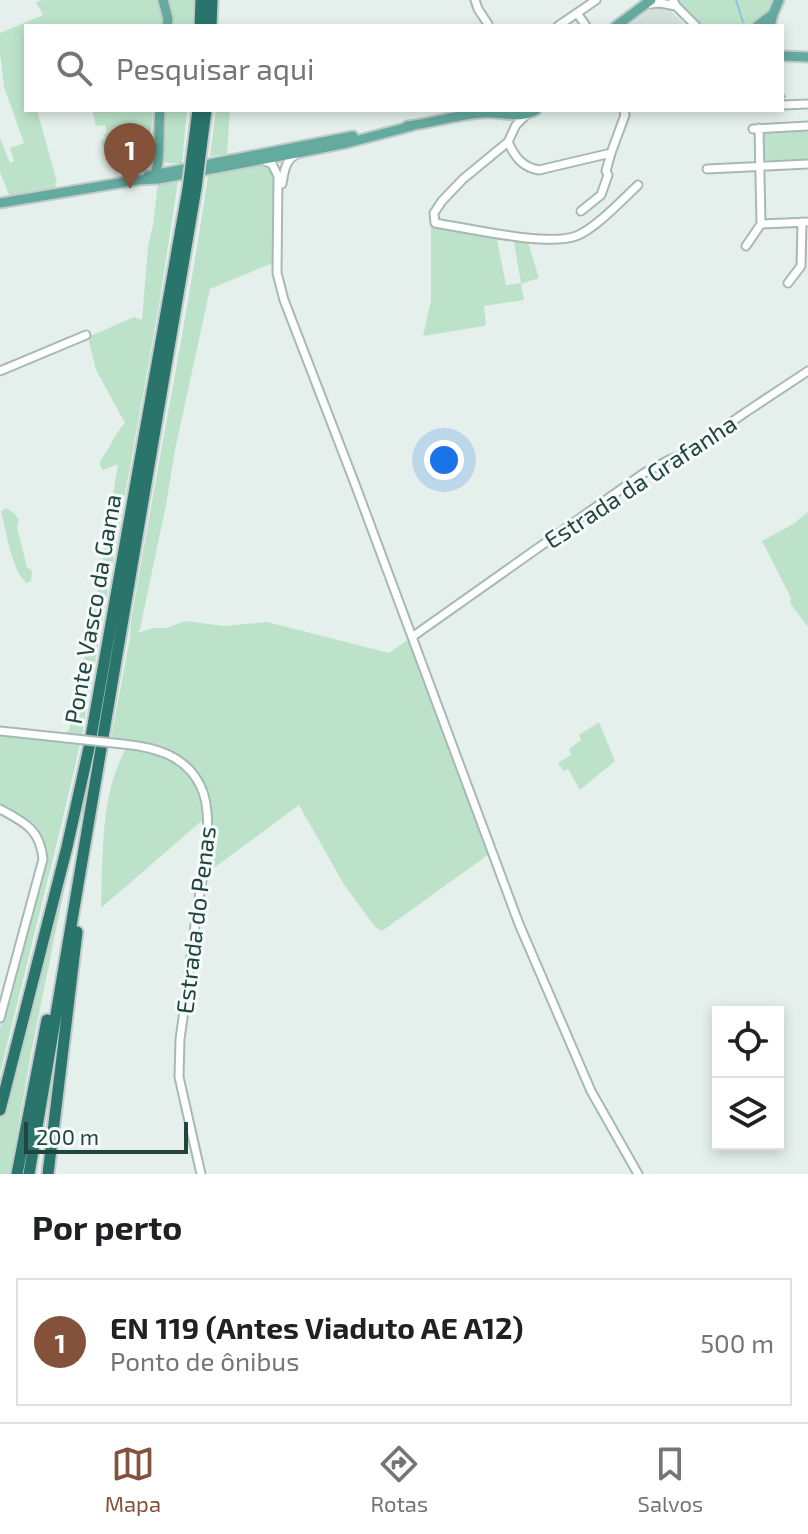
<!DOCTYPE html>
<html lang="pt">
<head>
<meta charset="utf-8">
<style>
  body { margin:0; font-family:"Exo 2",sans-serif; background:#f2f2f2; color:#202124 }
  .controls { position:absolute; right:24px; bottom:24px; display:grid; overflow:hidden; border-radius:0px; box-shadow:0 4px 12px #0003 }
  .controls button { width:72px; height:72px; display:grid; place-items:center; padding:0; border:0; border-bottom:2px solid #e0e0e0; background:#fff; color:#202124; font:40px sans-serif }
  .scale { position:absolute; left:24px; bottom:20px; width:164px; box-sizing:border-box; padding-left:8px; border:4px solid #21453e; border-top:0; font-size:22px; line-height:28px; white-space:nowrap; color:#21453e; -webkit-text-stroke:6px #f6fbf9; paint-order:stroke }
  .you { position:absolute; left:444px; top:460px; width:28px; height:28px; margin:-20px; border:6px solid #fff; border-radius:50%; background:#1a73e8; box-shadow:0 0 0 12px #1a73e833 }
  .badge { display:grid; place-items:center; width:52px; height:52px; border-radius:50%; background:#84513a; color:#fff; font-size:26px; font-weight:700 }
  .pin { position:absolute; translate:-50% -66px; filter:drop-shadow(0 2px 4px #0008) }
  .pin::after { content:''; position:absolute; top:42px; width:28px; height:24px; background:inherit; clip-path:polygon(0 0,100% 0,50% 100%) }
  .list { margin:0; padding:0; list-style:none }
  h2 { display:flex; justify-content:space-between; align-items:center; height:104px; margin:0; padding:0 32px; font-size:34px }
  h2 small { font-size:26px; font-weight:400; color:#757577 }
  .list li { display:grid; grid-template-columns:52px 1fr auto; gap:24px; align-items:center; box-sizing:border-box; height:128px; margin:0 16px 16px; padding:0 16px; border:2px solid #e0e0e0; border-radius:0px }
  .list b { display:block; font-size:30px; white-space:nowrap }
  .list p { margin:0; font-size:26px; white-space:nowrap; color:#757577 }
  .list em { font-size:26px; font-style:normal; color:#757577 }
  .icon { flex:none; width:44px; height:44px; fill:none; stroke:currentColor; stroke-width:2; stroke-linecap:round; stroke-linejoin:round }
  .map { position:relative; flex:none; width:808px; height:1174px; overflow:hidden }
  .search { position:absolute; background:#fff; box-shadow:0 4px 12px #0003; left:24px; right:24px; top:24px; height:88px; display:flex; align-items:center; gap:20px; box-sizing:border-box; padding:0 28px; border-radius:0px; color:#757577; font-size:30px }
  .sheet { height:248px; background:#fff }
  nav { display:flex; justify-content:space-around; align-items:center; box-sizing:border-box; height:112px; border-top:2px solid #e0e0e0; background:#fff; font-size:22px; color:#757577 }
  nav a { display:grid; justify-items:center; gap:4px }
  nav .on { color:#84513a }
  .map>svg:first-child { display:block }
  .built { fill:#d3e1db }
  .green { fill:#bce3ca }
  .lines { fill:none; stroke-linecap:round; stroke-linejoin:round }
  .stream { stroke:#87c7da; stroke-width:2 }
  .minor-casing { stroke:#a6b9b4; stroke-width:11 }
  .major-casing { stroke:#c1cbc9; stroke-width:13 }
  .highway-casing { stroke:#c1cbc9; stroke-width:15 }
  .minor { stroke:#fff; stroke-width:7 }
  .major { stroke:#64aa9e; stroke-width:9 }
  .highway { stroke:#29756b; stroke-width:11 }
  .minor-bridge-casing { stroke:#a6b9b4; stroke-width:11; stroke-linecap:butt }
  .highway-bridge-casing { stroke:#c1cbc9; stroke-width:15; stroke-linecap:butt }
  .minor-bridge { stroke:#fff; stroke-width:7 }
  .highway-bridge { stroke:#29756b; stroke-width:11 }
  .labels { text-anchor:middle; dominant-baseline:central; stroke-width:6; stroke-linejoin:round; paint-order:stroke }
  .street-label { font-size:24px; fill:#21453e; stroke:#f6fbf9 }
</style>
</head>
<body>
<div class="map">
<svg width="808" height="1174" viewBox="0 0 808 1174">
  <rect width="100%" height="100%" fill="#e5f0ec"/>
  <path class="built" d="M 658,7 L 669,9 L 686,26 L 628,26 L 651,9 Z"/>
  <path class="green" d="M 42,0 L 158,0 L 162,16 L 162,26 L 26,26 L 26,110 L 37,110 L 57,182 L 55,183 L 56,189 L 10,197 L 0,172 L 0,138 L 10,163 L 14,161 L 10,148 L 24,143 L 4,87 L 0,53 L 0,33 L 43,15 L 36,2 Z
    M 166,0 L 194,0 L 193,26 L 170,26 Z
    M 675,0 L 776,0 C 773,5 770,12 766,17 C 755,30 715,26 698,26 Z
    M 92,110 L 153,110 L 148,159 L 145,161 L 140,145 L 113,153 L 114,158 L 107,160 L 101,140 L 105,139 L 104,134 L 107,133 L 105,125 L 96,126 Z
    M 163,110 L 187,110 L 182,163 L 165,163 L 162,159 Z
    M 216,110 L 230,110 L 227,154 L 210,156 Z
    M 808,130 L 808,160 L 768,161 L 763,158 L 763,134 L 770,132 Z
    M 260,160 L 273,167 L 276,176 L 273,263 L 210,289 L 175,450 L 166,505 L 140,629 L 137,633 L 153,628 L 167,628 L 185,621 L 224,626 L 267,622 L 389,653 L 412,637 L 492,852 L 382,931 L 375,927 L 343,883 L 299,805 L 207,873 L 211,839 L 212,804 L 195,768 L 163,747 L 111,738 L 130,638 L 131,622 C 156,471 187,321 209,169 Z
    M 178,181 L 159,305 L 82,735 L 66,733 L 69,730 L 95,607 L 118,464 L 103,470 L 100,466 L 100,461 C 109,450 115,433 125,423 L 96,370 L 88,337 L 134,317 L 142,320 L 148,247 L 153,225 L 158,183 Z
    M 431,226 L 496,234 L 506,285 L 521,283 L 513,237 L 527,239 L 539,278 L 521,284 L 524,300 L 484,306 L 486,324 L 484,326 L 423,336 L 431,300 Z
    M 6,508 L 14,513 L 19,520 L 17,527 L 27,567 L 32,571 L 31,581 L 27,583 C 12,573 6,530 1,511 Z
    M 808,512 L 808,627 L 790,603 L 791,598 L 762,541 L 793,524 Z
    M 599,722 L 615,761 L 580,790 L 568,769 L 563,771 L 558,763 L 571,755 L 569,749 L 581,740 L 579,735 Z
    M 0,732 L 66,738 L 66,743 L 80,744 L 63,818 L 0,1073 L 0,1028 L 44,867 L 45,844 L 29,821 L 0,805 Z
    M 126,748 C 170,756 200,769 205,818 L 101,908 C 103,856 100,795 126,748 Z
    M 72,843 L 73,847 L 31,1053 L 10,1174 L 0,1174 L 0,1116 Z"/>
  <g class="lines">
    <path class="stream" d="M 736,0 L 743,22
      M 782,92 L 785,97"/>
    <defs>
      <path id="minor" d="M 475,0 L 478,9 L 488,24
        M 673,0 L 676,6 L 696,26
        M 650,4 L 660,3 L 676,6
        M 577,13 L 586,26
        M 558,26 L 596,0
        M 782,105 L 808,104
        M 527,114 L 516,125 L 508,142 L 463,179 L 442,201 L 434,213 L 435,223 C 468,228 548,247 576,236 C 595,229 622,200 638,185
        M 753,129 L 808,126
        M 508,142 C 515,157 522,167 539,170 L 611,153
        M 262,160 L 272,164 L 278,176 L 277,273 L 284,300 L 355,484 L 519,924 L 591,1091 L 638,1174
        M 707,169 L 808,164
        M 282,184 C 284,172 285,160 297,154
        M 581,211 L 601,195 L 608,175 L 606,171 L 611,153 L 625,115 L 624,110
        M 761,224 L 808,222
        M 746,246 L 761,224 L 759,128
        M 788,283 L 801,266 L 802,222
        M 0,371 L 86,335
        M 412,637 L 644,473 L 669,460 L 687,453 L 746,412 L 808,371
        M 0,731 L 66,738
        M 123,744 C 154,747 185,755 200,785 C 217,817 201,881 196,917 C 191,958 186,998 180,1039 L 179,1077 L 201,1174
        M 0,809 C 24,822 40,829 43,859 L 0,1018"/>
      <path id="major" d="M 163,0 L 168,19 L 167,26
        M 616,26 L 651,0
        M 757,26 L 773,14
        M 770,26 L 773,14 L 779,0
        M 782,56 L 808,57
        M 407,126 C 432,123 456,115 481,113 C 502,111 517,120 536,110
        M 155,173 C 161,162 158,126 160,110
        M 148,176 L 353,136
        M 0,203 L 137,180 L 158,179 L 302,152 L 347,143 L 412,126"/>
      <path id="highway" d="M 200,26 L 201,0
        M 211,26 L 212,0
        M 201,148 L 206,110
        M 193,150 L 198,110
        M 0,1110 L 67,847 L 89,748 L 188,189
        M 17,1174 L 47,1020
        M 29,1174 L 196,188
        M 48,1174 L 77,932"/>
    </defs>
    <use href="#minor" class="minor-casing"/>
    <use href="#major" class="major-casing"/>
    <use href="#highway" class="highway-casing"/>
    <use href="#minor" class="minor"/>
    <use href="#major" class="major"/>
    <use href="#highway" class="highway"/>
    <defs>
      <path id="minor-bridge" d="M 66,738 L 123,744"/>
      <path id="highway-bridge" d="M 196,188 L 201,148
        M 188,189 L 193,150"/>
    </defs>
    <use href="#minor-bridge" class="minor-bridge-casing"/>
    <use href="#highway-bridge" class="highway-bridge-casing"/>
    <use href="#minor-bridge" class="minor-bridge"/>
    <use href="#highway-bridge" class="highway-bridge"/>
  </g>
  <g class="labels">
    <g class="street-label">
      <text transform="translate(640 481) rotate(-33)">Estrada da Grafanha</text>
      <text transform="translate(92 609) rotate(-80)">Ponte Vasco da Gama</text>
      <text transform="translate(195 920) rotate(-83)">Estrada do Penas</text>
    </g>
  </g>
</svg>
<div class="controls">
<button><svg class="icon" aria-label="locate" viewBox="0 0 24 24"><circle cx="12" cy="12" r="6"/><path d="M12 2v4M12 18v4M2 12h4M18 12h4"/></svg></button>
<button><svg class="icon" aria-label="layers" viewBox="0 0 24 24"><path d="M12 4l9 5-9 5-9-5zM3 14l9 5 9-5"/></svg></button>
</div>
<div class="scale">200 m</div>
<div class="you"></div>
<div class="pin badge" style="left:130px;top:189px">1</div>
<div class="search"><svg class="icon" aria-label="search" viewBox="0 0 24 24"><circle cx="10" cy="10" r="6"/><path d="M15 15l6 6"/></svg>Pesquisar aqui</div>
</div>
<section class="sheet">
<h2>Por perto<small></small></h2>
<ul class="list">
<li><span class="badge">1</span><div><b>EN 119 (Antes Viaduto AE A12)</b><p>Ponto de ônibus</p></div><em>500 m</em></li>
</ul>
</section>
<nav>
<a class="on"><svg class="icon" aria-label="map" viewBox="0 0 24 24"><path d="M3 6l6-2 6 2 6-2v14l-6 2-6-2-6 2zM9 4v14M15 6v14"/></svg>Mapa</a>
<a><svg class="icon" aria-label="directions" viewBox="0 0 24 24"><path d="M12 3l9 9-9 9-9-9zM9 14v-3h6M13 9l2 2-2 2"/></svg>Rotas</a>
<a><svg class="icon" aria-label="saved" viewBox="0 0 24 24"><path d="M7 4h10v16l-5-4-5 4z"/></svg>Salvos</a>
</nav>
</body>
</html>
